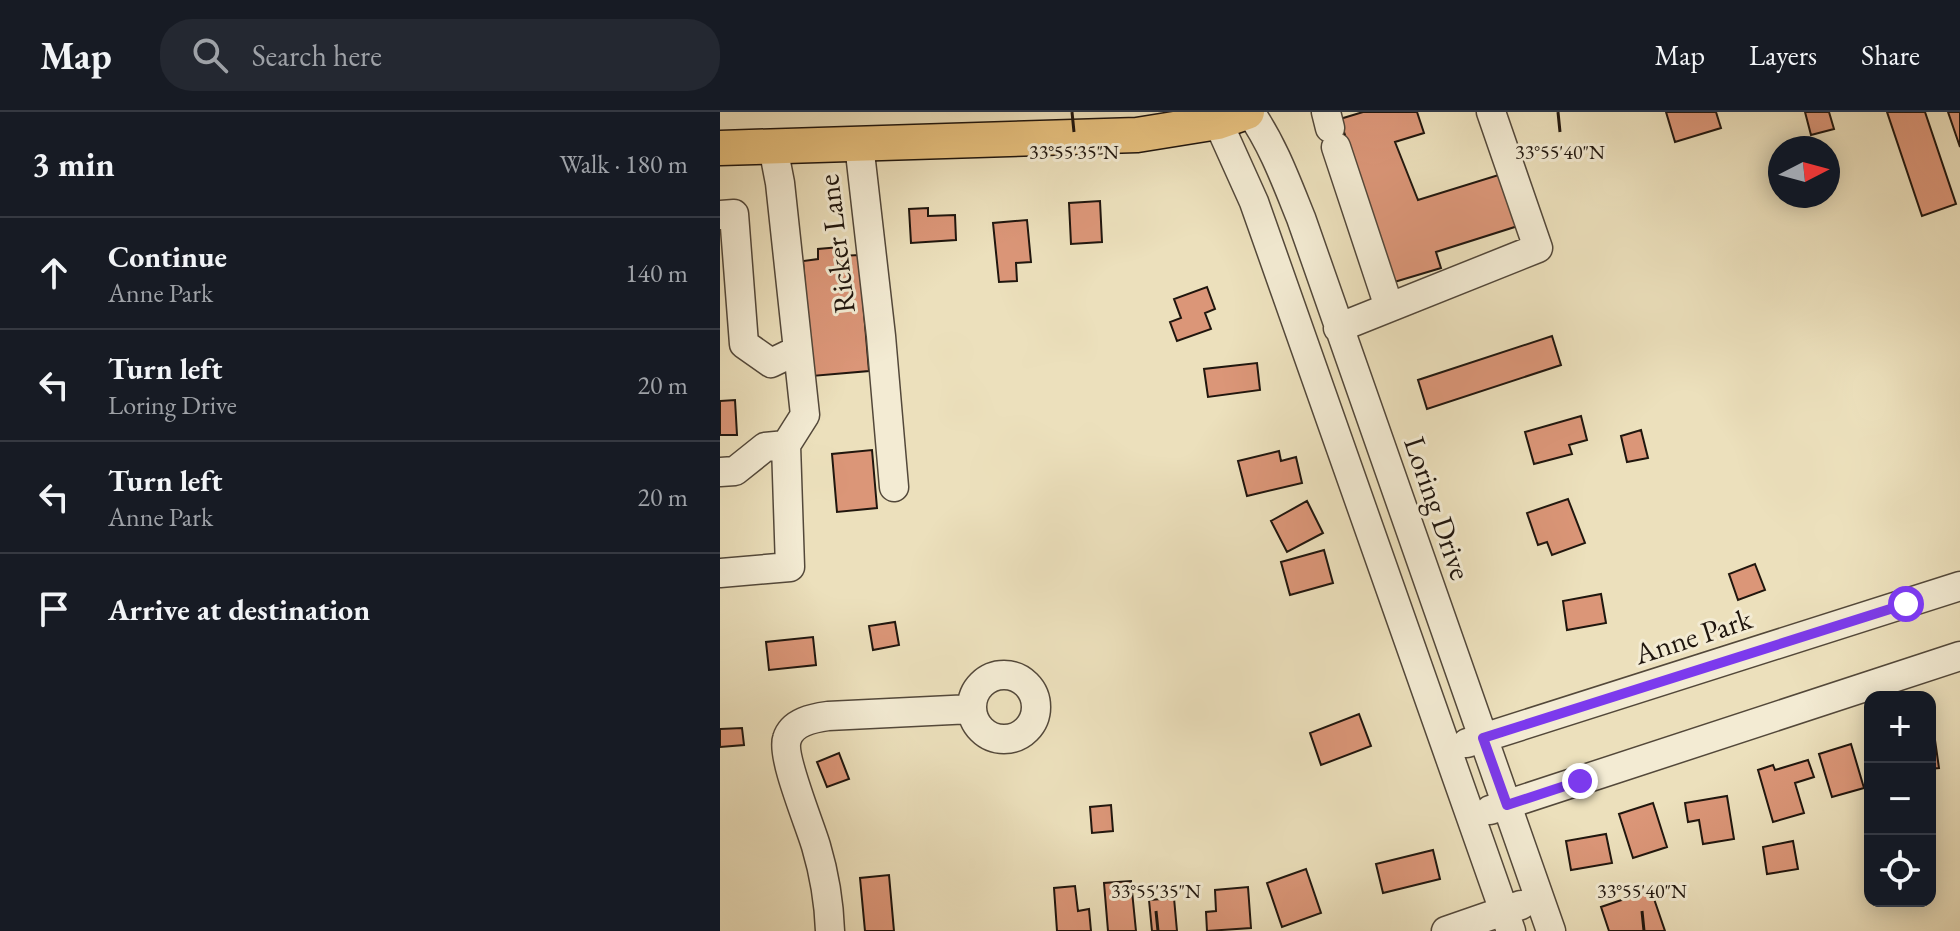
<!DOCTYPE html>
<html lang="en">
<head>
<meta charset="utf-8">
<style>
  body { margin:0; font-family:"EB Garamond",serif; background:#242831; color:#f1f3f6 }
  .controls { position:absolute; right:24px; bottom:24px; display:grid; overflow:hidden; border-radius:16px; box-shadow:0 4px 20px #0003 }
  .controls button { width:72px; height:72px; display:grid; place-items:center; padding:0; border:0; border-bottom:2px solid #363941; background:#171b24; color:#f1f3f6; font:40px sans-serif }
  .compass { position:absolute; left:1048px; top:24px; width:72px; height:72px; border-radius:50%; background:#171b24; box-shadow:0 4px 20px #0003; rotate:84deg }
  .stop { position:absolute; width:24px; height:24px; margin:-18px; border:6px solid #7c3aed; border-radius:50%; background:#fff }
  .stop.end { background:#7c3aed; border-color:#fff; box-shadow:0 2px 8px #0008 }
  .list { margin:0; padding:0; list-style:none }
  h2 { display:flex; justify-content:space-between; align-items:center; height:104px; margin:0; padding:0 32px; font-size:34px }
  h2 small { font-size:26px; font-weight:400; color:#9ea1a6 }
  .list li { display:grid; grid-template-columns:52px 1fr auto; gap:24px; align-items:center; box-sizing:border-box; height:112px; padding:0 32px; border-top:2px solid #363941 }
  .list b { display:block; font-size:30px; white-space:nowrap }
  .list p { margin:0; font-size:26px; white-space:nowrap; color:#9ea1a6 }
  .list em { font-size:26px; font-style:normal; color:#9ea1a6 }
  .icon { flex:none; width:44px; height:44px; fill:none; stroke:currentColor; stroke-width:2; stroke-linecap:round; stroke-linejoin:round }
  .map { position:relative; flex:none; width:1240px; height:819px; overflow:hidden }
  header { display:flex; align-items:center; gap:48px; box-sizing:border-box; height:112px; padding:0 40px; background:#171b24; border-bottom:2px solid #363941 }
  header strong { font-size:38px }
  nav { display:flex; gap:44px; margin-inline-start:auto; font-size:28px }
  .search { width:560px; height:72px; background:#242831; display:flex; align-items:center; gap:20px; box-sizing:border-box; padding:0 28px; border-radius:32px; color:#9ea1a6; font-size:30px }
  main { display:flex }
  aside { flex:1; background:#171b24 }
  .map>svg:first-child { display:block }
  .building { fill:#db9678; stroke:#20160e; stroke-width:2 }
  .lines { fill:none; stroke-linecap:round; stroke-linejoin:round }
  .minor-casing { stroke:#53483a; stroke-width:31 }
  .major-casing { stroke:#20160e; stroke-width:37 }
  .minor { stroke:#f3ebd3; stroke-width:28 }
  .major { stroke:#e6c07e; stroke-width:34 }
  .route { stroke:#7c3aed; stroke-width:10 }
  .ticks { fill:none; stroke:#20160e; stroke-width:3 }
  .labels { text-anchor:middle; dominant-baseline:central; stroke-width:6; stroke-linejoin:round; paint-order:stroke }
  .street-label { font-size:30px; fill:#20160e; stroke:#f3ebd3 }
  .ticks-label { font-size:20px; text-anchor:middle; fill:#20160e; stroke:#f3ebd3; stroke-width:6; stroke-linejoin:round; paint-order:stroke }
</style>
</head>
<body>
<header>
<strong>Map</strong>
<div class="search"><svg class="icon" aria-label="search" viewBox="0 0 24 24"><circle cx="10" cy="10" r="6"/><path d="M15 15l6 6"/></svg>Search here</div>
<nav><a>Map</a><a>Layers</a><a>Share</a></nav>
</header>
<main>
<aside>
<h2>3 min<small>Walk · 180 m</small></h2>
<ul class="list">
<li><svg class="icon" aria-label="ahead" viewBox="0 0 24 24"><path d="M12 20V5M6 11l6-6 6 6"/></svg><div><b>Continue</b><p>Anne Park</p></div><em>140 m</em></li>
<li><svg class="icon" aria-label="left" viewBox="0 0 24 24"><path d="M17 20v-9H6M10 6l-5 5 5 5"/></svg><div><b>Turn left</b><p>Loring Drive</p></div><em>20 m</em></li>
<li><svg class="icon" aria-label="left" viewBox="0 0 24 24"><path d="M17 20v-9H6M10 6l-5 5 5 5"/></svg><div><b>Turn left</b><p>Anne Park</p></div><em>20 m</em></li>
<li><svg class="icon" aria-label="arrive" viewBox="0 0 24 24"><path d="M6 21V4h12l-3 4 3 4H6"/></svg><div><b>Arrive at destination</b></div></li>
</ul>
</aside>
<div class="map">
<svg width="1240" height="819" viewBox="0 0 1240 819">
  <rect width="100%" height="100%" fill="#ece0bc"/>
  <filter id="stains"><feTurbulence type="fractalNoise" baseFrequency=".0025" numOctaves="4"/><feColorMatrix values="0 0 0 0 .2 0 0 0 0 .09 0 0 0 0 .02 0 0 0 .5 -.17"/></filter>
  <radialGradient id="worn" r=".72"><stop offset=".6" stop-color="#630" stop-opacity="0"/><stop offset="1" stop-color="#630" stop-opacity=".3"/></radialGradient>
  <path class="building" d="M 643,0 L 697,0 L 704,21 L 675,30 L 698,88 L 785,61 L 801,113 L 716,140 L 721,156 L 671,171 L 620,7 Z
    M 946,0 L 996,0 L 1001,16 L 955,30 Z
    M 1085,0 L 1109,0 L 1114,17 L 1091,23 Z
    M 1167,0 L 1205,0 L 1236,92 L 1202,104 Z
    M 1228,0 L 1240,0 L 1240,35 Z
    M 380,89 L 382,130 L 351,132 L 349,91 Z
    M 208,96 L 208,104 L 235,103 L 236,128 L 191,131 L 189,97 Z
    M 307,108 L 311,150 L 296,151 L 297,169 L 279,170 L 273,111 Z
    M 120,135 L 120,144 L 139,143 L 149,259 L 92,264 L 83,149 L 98,147 L 98,137 Z
    M 487,175 L 495,197 L 485,201 L 491,217 L 457,229 L 450,210 L 461,206 L 454,187 Z
    M 832,224 L 841,253 L 707,297 L 698,268 Z
    M 537,251 L 540,278 L 488,285 L 484,257 Z
    M 15,288 L 17,323 L 0,323 L 0,289 Z
    M 861,304 L 867,328 L 849,333 L 852,342 L 814,352 L 805,320 Z
    M 921,318 L 928,346 L 907,350 L 901,324 Z
    M 152,338 L 157,396 L 117,400 L 112,342 Z
    M 559,339 L 561,349 L 576,345 L 582,371 L 527,384 L 518,349 Z
    M 848,387 L 865,431 L 832,443 L 827,430 L 818,433 L 807,401 Z
    M 587,389 L 603,421 L 567,440 L 551,409 Z
    M 604,438 L 613,471 L 570,483 L 561,450 Z
    M 1035,452 L 1045,478 L 1018,488 L 1009,462 Z
    M 881,482 L 886,511 L 847,518 L 843,489 Z
    M 175,510 L 179,533 L 153,538 L 149,514 Z
    M 93,525 L 96,553 L 49,558 L 46,530 Z
    M 639,602 L 651,634 L 601,653 L 590,621 Z
    M 1210,614 L 1213,614 L 1219,656 L 1210,657 Z
    M 22,616 L 24,633 L 0,635 L 0,617 Z
    M 1131,632 L 1144,676 L 1112,685 L 1099,642 Z
    M 119,641 L 129,667 L 107,675 L 97,650 Z
    M 1088,648 L 1094,665 L 1075,671 L 1084,701 L 1053,710 L 1038,658 L 1053,653 L 1055,658 Z
    M 1007,684 L 1014,727 L 983,732 L 979,708 L 968,710 L 965,691 Z
    M 933,691 L 947,735 L 913,746 L 899,702 Z
    M 391,693 L 393,719 L 372,721 L 370,695 Z
    M 886,722 L 892,751 L 851,758 L 846,729 Z
    M 1073,729 L 1078,757 L 1047,762 L 1043,735 Z
    M 713,738 L 720,767 L 663,781 L 656,752 Z
    M 586,757 L 601,801 L 562,815 L 547,771 Z
    M 169,763 L 174,819 L 145,819 L 140,766 Z
    M 411,769 L 416,819 L 388,819 L 384,771 Z
    M 355,774 L 358,799 L 369,797 L 371,819 L 337,819 L 334,776 Z
    M 528,775 L 531,816 L 487,819 L 486,800 L 496,799 L 495,778 Z
    M 931,778 L 945,819 L 889,819 L 881,795 Z
    M 454,786 L 457,819 L 432,819 L 429,788 Z"/>
  <g class="lines">
    <defs>
      <path id="minor" d="M 487,0 L 498,10 L 534,90 L 791,819
        M 530,0 C 553,33 566,69 581,106 L 831,819
        M 606,0 L 610,16
        M 139,32 L 161,224 L 174,375
        M 616,35 L 669,195
        M 0,103 L 14,102 L 24,232 L 51,251 L 78,238
        M 618,216 L 818,136 L 771,0
        M 0,360 L 15,359 L 45,335 L 66,333
        M 0,461 L 70,455 L 66,333 L 85,303 L 60,71 L 53,35
        M252 595a32 32 0 1 1 64 0a32 32 0 1 1-64 0Z
        M 747,631 L 1240,474
        M 770,698 L 1240,544
        M 110,819 C 109,790 104,761 96,734 C 90,713 61,644 67,627 C 72,610 93,606 108,604 L 252,597
        M 726,819 L 801,793"/>
      <path id="major" d="M 0,36 L 417,23 L 498,10 L 527,0"/>
    </defs>
    <use href="#minor" class="minor-casing"/>
    <use href="#major" class="major-casing"/>
    <use href="#minor" class="minor"/>
    <use href="#major" class="major"/>
  </g>
  <g class="lines">
    <path class="route" d="M 860,669 L 787,693 L 763,626 L 1186,492"/>
  </g>
  <path class="ticks" d="M 352,0 L 354,20M 838,0 L 840,20M 436,799 L 438,819M 922,799 L 924,819"/>
  <g class="labels">
    <g class="street-label">
      <text transform="translate(116 132) rotate(-97)">Ricker Lane</text>
      <text transform="translate(718 396) rotate(71)">Loring Drive</text>
      <text transform="translate(973 524) rotate(-18)">Anne Park</text>
    </g>
  </g>
  <g class="ticks-label">
    <text x="354" y="47">33°55'35"N</text>
    <text x="840" y="47">33°55'40"N</text>
    <text x="436" y="786">33°55'35"N</text>
    <text x="922" y="786">33°55'40"N</text>
  </g>
  <rect width="100%" height="100%" filter="url(#stains)"/>
  <rect width="100%" height="100%" fill="url(#worn)"/>
</svg>
<div class="controls">
<button>+</button>
<button>−</button>
<button><svg class="icon" aria-label="locate" viewBox="0 0 24 24"><circle cx="12" cy="12" r="6"/><path d="M12 2v4M12 18v4M2 12h4M18 12h4"/></svg></button>
</div>
<svg class="compass" viewBox="-18 -18 36 36"><path d="M0-13l5 13h-10z" fill="#e53935"/><path d="M0 13l5-13h-10z" fill="#9ea1a6"/></svg>
<div class="stop" style="left:1186px;top:492px"></div>
<div class="stop end" style="left:860px;top:669px"></div>
</div>
</main>
</body>
</html>
